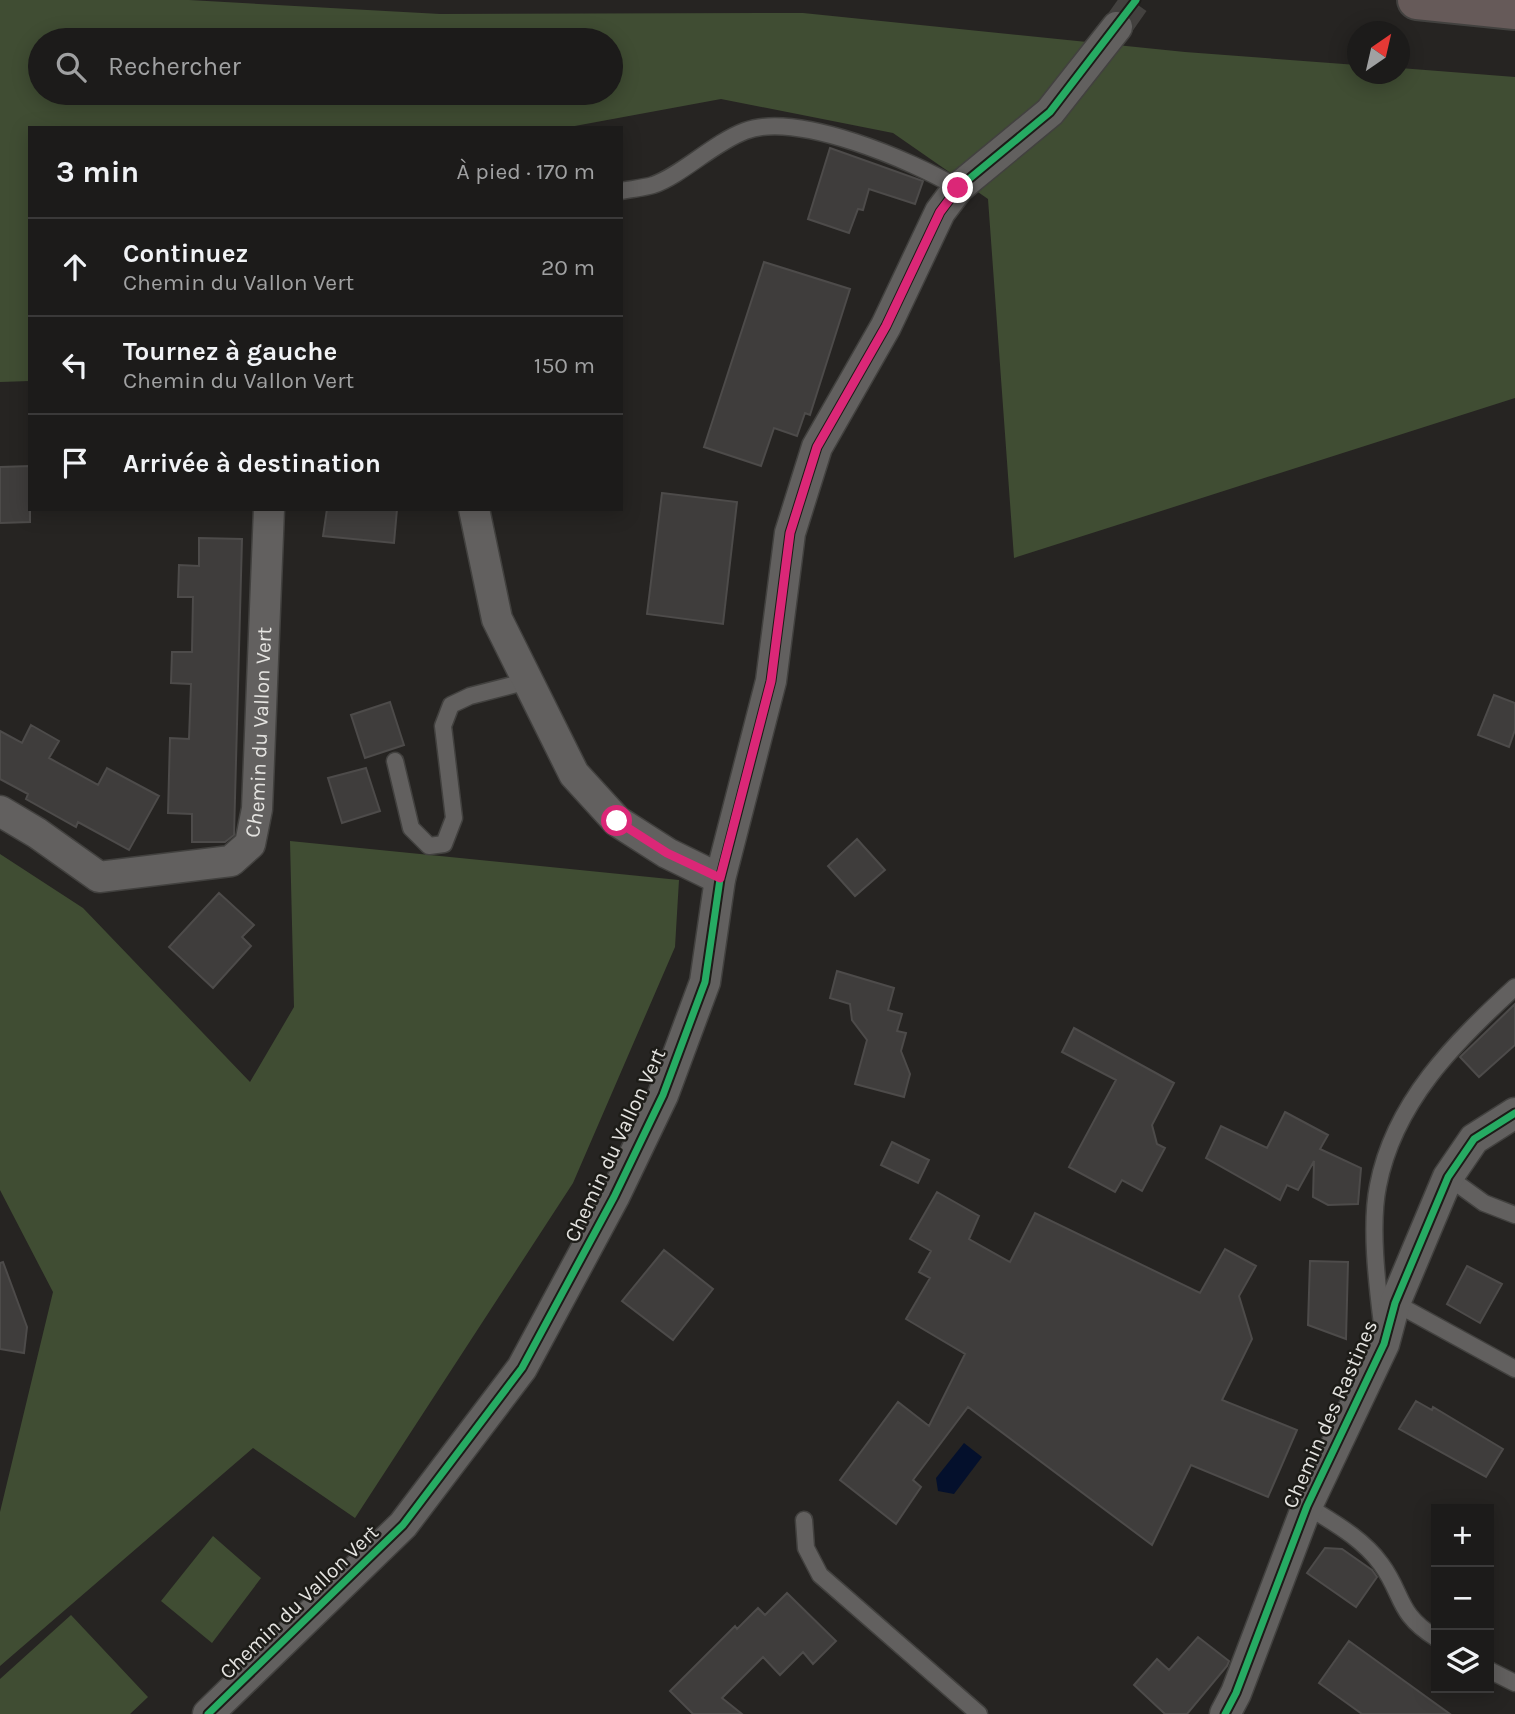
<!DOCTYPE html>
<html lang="fr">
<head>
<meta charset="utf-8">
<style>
  body { margin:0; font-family:Karla,sans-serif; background:#252423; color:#f1f3f6 }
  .controls { position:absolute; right:21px; bottom:21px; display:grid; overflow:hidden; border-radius:0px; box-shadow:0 4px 18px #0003 }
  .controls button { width:63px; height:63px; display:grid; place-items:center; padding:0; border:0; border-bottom:2px solid #3a3939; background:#1c1b1a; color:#f1f3f6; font:35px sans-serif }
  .compass { position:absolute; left:1347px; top:21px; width:63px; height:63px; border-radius:50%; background:#1c1b1a; box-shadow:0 4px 18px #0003; rotate:34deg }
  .stop { position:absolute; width:21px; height:21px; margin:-16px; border:5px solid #db2777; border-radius:50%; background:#fff }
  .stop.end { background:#db2777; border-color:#fff; box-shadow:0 2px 7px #0008 }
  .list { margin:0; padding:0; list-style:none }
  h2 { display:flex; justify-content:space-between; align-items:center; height:91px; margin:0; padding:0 28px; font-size:30px }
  h2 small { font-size:23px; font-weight:400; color:#a0a1a2 }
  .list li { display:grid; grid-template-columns:46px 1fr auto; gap:21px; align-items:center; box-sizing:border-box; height:98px; padding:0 28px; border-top:2px solid #3a3939 }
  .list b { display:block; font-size:26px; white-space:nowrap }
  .list p { margin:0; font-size:23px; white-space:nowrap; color:#a0a1a2 }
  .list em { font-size:23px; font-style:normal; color:#a0a1a2 }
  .icon { flex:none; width:38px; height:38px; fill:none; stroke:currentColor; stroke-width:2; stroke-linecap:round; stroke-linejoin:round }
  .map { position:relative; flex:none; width:1515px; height:1714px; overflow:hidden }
  .search { position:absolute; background:#1c1b1a; box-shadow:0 4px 18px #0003; left:28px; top:28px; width:595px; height:77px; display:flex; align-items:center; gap:18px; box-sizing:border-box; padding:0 24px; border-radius:38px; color:#a0a1a2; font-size:26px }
  .panel { position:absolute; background:#1c1b1a; box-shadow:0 4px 18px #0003; left:28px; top:126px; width:595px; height:385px; border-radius:0px }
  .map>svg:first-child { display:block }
  .green { fill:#404d33; fill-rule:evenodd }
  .water { fill:#04102c }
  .building { fill:#3f3d3c; stroke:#4d4b4a; stroke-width:2 }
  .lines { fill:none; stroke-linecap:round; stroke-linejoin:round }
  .street-tunnel { stroke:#43413f; stroke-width:30; stroke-dasharray:30 15; stroke-linecap:butt }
  .lane-casing { stroke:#42413f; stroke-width:19 }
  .street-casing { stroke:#42413f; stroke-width:33 }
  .highway-casing { stroke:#42413f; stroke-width:42 }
  .lane { stroke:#62605f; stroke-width:16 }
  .street { stroke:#62605f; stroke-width:30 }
  .highway { stroke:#665a59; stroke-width:38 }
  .cycleway-casing { stroke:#1d1c18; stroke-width:11 }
  .cycleway { stroke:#26ab63; stroke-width:7 }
  .route { stroke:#db2777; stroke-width:9 }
  .labels { text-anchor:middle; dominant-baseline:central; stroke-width:5; stroke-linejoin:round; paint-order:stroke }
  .street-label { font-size:21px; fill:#e5e4e1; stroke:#1d1c18 }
</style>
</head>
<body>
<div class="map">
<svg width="1515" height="1714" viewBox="0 0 1515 1714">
  <rect width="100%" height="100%" fill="#262422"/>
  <path class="green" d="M 0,0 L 189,0 L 440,14 L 803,13 L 1185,52 L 1357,65 L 1358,74 L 1400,74 L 1400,68 L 1515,77 L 1515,398 L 1014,558 L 988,199 L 893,133 L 721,99 L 564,128 L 30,128 L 30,381 L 0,382 ZM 40,40 L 611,40 L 611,93 L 40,93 Z
    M 290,841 L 679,880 L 675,947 L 573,1183 L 355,1518 L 253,1448 L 0,1666 L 0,1512 L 53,1292 L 0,1190 L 0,854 L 83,908 L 250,1082 L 294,1007 Z
    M 213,1536 L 261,1578 L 212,1643 L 161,1601 Z
    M 71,1615 L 148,1697 L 130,1714 L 0,1714 L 0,1679 Z"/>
  <path class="water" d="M 964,1443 L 982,1457 L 954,1494 L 938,1491 L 936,1478 Z"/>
  <path class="building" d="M 830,148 L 923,181 L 915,204 L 869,189 L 863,210 L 858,209 L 849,233 L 808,219 Z
    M 764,262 L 850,289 L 810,415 L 805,413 L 797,436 L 774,428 L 761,466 L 704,447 Z
    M 30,466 L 30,522 L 0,523 L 0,467 Z
    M 662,493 L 737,502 L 723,624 L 647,614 Z
    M 327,509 L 397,509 L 394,543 L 323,536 Z
    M 199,538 L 242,539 L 234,835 L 225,842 L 192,842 L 192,814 L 168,813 L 170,738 L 189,739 L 191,684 L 171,683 L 172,652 L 192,652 L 193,597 L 178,597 L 179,565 L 199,566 Z
    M 1494,695 L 1515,703 L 1515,730 L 1509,747 L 1478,735 Z
    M 390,702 L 404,745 L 365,758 L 351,715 Z
    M 31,725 L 59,741 L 49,758 L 98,785 L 107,768 L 159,796 L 129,850 L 78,822 L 76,827 L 26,799 L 28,794 L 0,779 L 0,731 L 22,743 Z
    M 366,768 L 380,811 L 342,823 L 328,778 Z
    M 857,839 L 885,870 L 855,896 L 828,866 Z
    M 219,893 L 254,925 L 242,937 L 251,946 L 213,988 L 169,947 Z
    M 837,971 L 894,988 L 888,1010 L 902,1014 L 897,1031 L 906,1033 L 901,1051 L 910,1074 L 904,1097 L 855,1084 L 867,1040 L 852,1020 L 850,1004 L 830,998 Z
    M 1515,1004 L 1515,1045 L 1479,1077 L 1460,1057 Z
    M 1074,1028 L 1174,1083 L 1152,1125 L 1157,1144 L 1165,1148 L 1142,1191 L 1122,1180 L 1115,1192 L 1069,1167 L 1116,1080 L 1062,1052 Z
    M 1285,1112 L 1328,1135 L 1320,1149 L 1361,1168 L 1358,1204 L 1328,1205 L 1313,1197 L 1314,1161 L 1298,1190 L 1287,1185 L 1280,1200 L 1206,1158 L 1221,1126 L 1267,1148 Z
    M 892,1142 L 929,1160 L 918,1183 L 881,1165 Z
    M 937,1192 L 979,1216 L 969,1239 L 1010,1262 L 1035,1213 L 1200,1293 L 1225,1249 L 1256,1266 L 1239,1296 L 1252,1339 L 1222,1400 L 1297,1430 L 1268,1497 L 1191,1465 L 1152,1545 L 968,1407 L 913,1480 L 921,1487 L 896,1524 L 840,1480 L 898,1402 L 929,1426 L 965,1354 L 906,1319 L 930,1278 L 919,1272 L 931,1251 L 910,1239 Z
    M 664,1250 L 713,1289 L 673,1340 L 622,1301 Z
    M 1310,1261 L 1348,1262 L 1346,1339 L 1308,1325 Z
    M 3,1262 L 27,1327 L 24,1353 L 0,1349 L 0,1263 Z
    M 1467,1266 L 1502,1284 L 1480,1323 L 1447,1304 Z
    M 1416,1401 L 1432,1410 L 1433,1407 L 1503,1449 L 1486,1477 L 1399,1429 Z
    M 1325,1548 L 1342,1549 L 1372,1570 L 1377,1577 L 1356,1607 L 1307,1573 Z
    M 787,1593 L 836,1641 L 813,1664 L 803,1652 L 780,1675 L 763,1657 L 722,1698 L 742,1714 L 693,1714 L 670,1691 L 735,1626 L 737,1629 L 758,1608 L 765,1615 Z
    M 1198,1637 L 1229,1661 L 1227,1666 L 1187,1714 L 1165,1714 L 1134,1685 L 1157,1659 L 1169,1670 Z
    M 1349,1641 L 1450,1714 L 1362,1714 L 1319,1683 Z"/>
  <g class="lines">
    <path class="street-tunnel" d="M 1117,27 L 1136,0"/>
    <defs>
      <path id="lane" d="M 621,191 C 631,189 643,188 653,185 C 682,175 713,143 745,131 C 797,111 913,161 958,188
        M 395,761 L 411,828 L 429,846 L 444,844 L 454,818 L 443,726 L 451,705 L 470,696 L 528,681
        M 1448,1177 L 1484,1203 L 1515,1215
        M 1395,1303 L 1515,1369
        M 1382,1324 C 1377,1284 1370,1225 1378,1186 C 1394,1102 1455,1042 1515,987
        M 1307,1506 C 1334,1523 1362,1538 1381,1564 C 1404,1595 1396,1613 1436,1638
        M 804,1520 L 806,1548 L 820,1575 L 979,1714
        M 1489,1670 L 1515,1683"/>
      <g id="street">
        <path d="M 474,509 L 497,619 L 574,774 L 617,821 L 667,853 L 720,879"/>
        <path id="s1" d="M 0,811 L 37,833 L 99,877 L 231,861 L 250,844 L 257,809 L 269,509"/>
        <path d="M 208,1714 L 403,1525 L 522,1368 L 614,1197 L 663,1095 L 705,982 L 720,879 L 771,681 L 790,533 L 817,447 L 886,326 L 940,212 L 958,188 L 1050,112 L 1117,27"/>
        <path d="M 1225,1714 L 1236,1693 L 1307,1506 L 1384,1344 L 1395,1303 L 1448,1177 L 1474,1139 L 1515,1113"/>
      </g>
      <path id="highway" d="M 1417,0 L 1515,10"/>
    </defs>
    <use href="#lane" class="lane-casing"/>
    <use href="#street" class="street-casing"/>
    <use href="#highway" class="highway-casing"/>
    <use href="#lane" class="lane"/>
    <use href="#street" class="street"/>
    <use href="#highway" class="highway"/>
    <defs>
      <path id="cycleway" d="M 208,1714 L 403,1525 L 522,1368 L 614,1197 L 663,1095 L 705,982 L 720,879 L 771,681 L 790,533 L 817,447 L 886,326 L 940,212 L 958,188 L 1050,112 L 1136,0
        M 1225,1714 L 1236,1693 L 1307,1506 L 1384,1344 L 1395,1303 L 1448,1177 L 1474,1139 L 1515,1113"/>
    </defs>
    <use href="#cycleway" class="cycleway-casing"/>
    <use href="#cycleway" class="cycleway"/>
  </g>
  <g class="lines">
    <path class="route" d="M 617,821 L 667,853 L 720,878 L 771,681 L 790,533 L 817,447 L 886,326 L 940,212 L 958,188"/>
  </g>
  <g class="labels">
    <g class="street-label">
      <text stroke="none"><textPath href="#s1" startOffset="390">Chemin du Vallon Vert</textPath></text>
      <text transform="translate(615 1145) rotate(-65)">Chemin du Vallon Vert</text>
      <text transform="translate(1330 1414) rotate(-66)">Chemin des Rastines</text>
      <text transform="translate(299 1602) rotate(-44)">Chemin du Vallon Vert</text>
    </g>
  </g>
</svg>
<div class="controls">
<button>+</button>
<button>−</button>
<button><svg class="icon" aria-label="layers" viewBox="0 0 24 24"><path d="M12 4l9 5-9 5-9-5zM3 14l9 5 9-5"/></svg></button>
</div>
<svg class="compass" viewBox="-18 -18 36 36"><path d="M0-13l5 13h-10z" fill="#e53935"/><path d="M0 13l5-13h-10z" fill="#a0a1a2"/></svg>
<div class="stop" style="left:617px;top:821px"></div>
<div class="stop end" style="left:958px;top:188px"></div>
<div class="search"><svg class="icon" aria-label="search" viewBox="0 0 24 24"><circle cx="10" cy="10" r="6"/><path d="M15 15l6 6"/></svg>Rechercher</div>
<section class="panel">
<h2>3 min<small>À pied · 170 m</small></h2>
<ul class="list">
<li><svg class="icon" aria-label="ahead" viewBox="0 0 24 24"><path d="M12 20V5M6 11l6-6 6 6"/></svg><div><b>Continuez</b><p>Chemin du Vallon Vert</p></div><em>20 m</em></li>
<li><svg class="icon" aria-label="left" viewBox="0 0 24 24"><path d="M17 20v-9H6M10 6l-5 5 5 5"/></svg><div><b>Tournez à gauche</b><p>Chemin du Vallon Vert</p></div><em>150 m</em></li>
<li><svg class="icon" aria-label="arrive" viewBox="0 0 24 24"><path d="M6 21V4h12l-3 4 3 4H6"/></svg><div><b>Arrivée à destination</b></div></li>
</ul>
</section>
</div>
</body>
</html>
